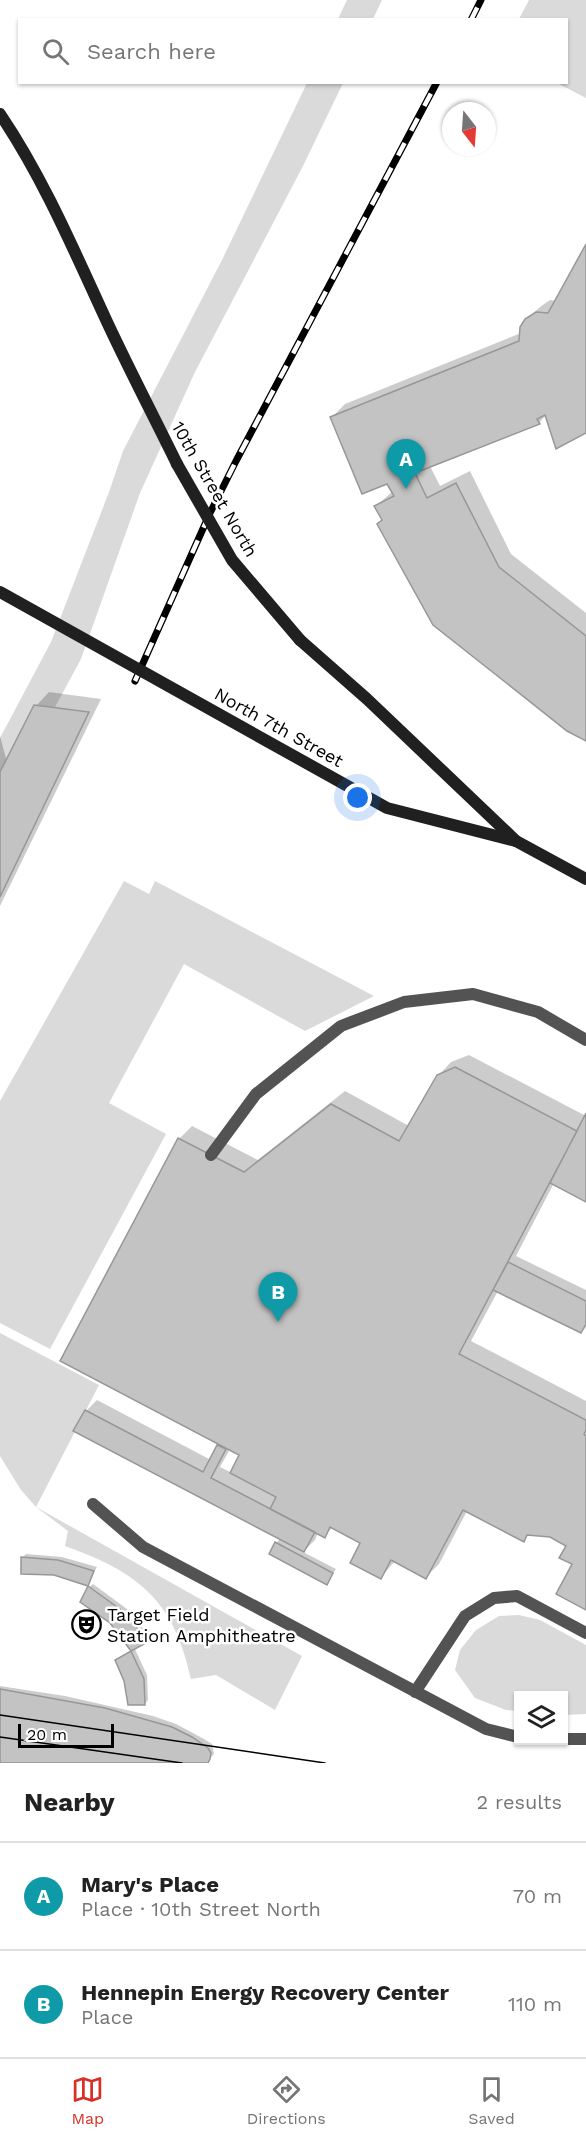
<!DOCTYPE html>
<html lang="en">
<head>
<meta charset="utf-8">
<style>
  body { margin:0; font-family:"Work Sans",sans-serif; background:#f6f6f6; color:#222 }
  .controls { position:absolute; right:18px; bottom:18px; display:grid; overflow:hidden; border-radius:0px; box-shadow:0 2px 4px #0004 }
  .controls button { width:54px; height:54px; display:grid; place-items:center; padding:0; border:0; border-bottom:2px solid #e0e0e0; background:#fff; color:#222; font:30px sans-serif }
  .compass { position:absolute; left:442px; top:102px; width:54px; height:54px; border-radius:50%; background:#fff; box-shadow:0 2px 4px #0004; rotate:163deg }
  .scale { position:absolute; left:18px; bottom:15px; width:96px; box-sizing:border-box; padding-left:6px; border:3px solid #000; border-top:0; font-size:16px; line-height:21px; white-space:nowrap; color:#000; -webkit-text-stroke:4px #fff; paint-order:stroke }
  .you { position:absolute; left:358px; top:798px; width:21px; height:21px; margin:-15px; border:4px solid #fff; border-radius:50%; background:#1a73e8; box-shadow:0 0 0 9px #1a73e833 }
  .badge { display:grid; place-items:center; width:39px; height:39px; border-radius:50%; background:#d93025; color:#fff; font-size:20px; font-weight:700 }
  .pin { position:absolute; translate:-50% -50px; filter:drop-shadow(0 2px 3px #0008) }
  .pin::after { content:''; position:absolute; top:32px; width:21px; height:18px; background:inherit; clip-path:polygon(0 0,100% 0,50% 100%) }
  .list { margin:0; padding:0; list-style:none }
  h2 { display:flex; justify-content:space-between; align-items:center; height:78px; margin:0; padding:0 24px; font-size:26px }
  h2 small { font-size:20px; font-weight:400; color:#767676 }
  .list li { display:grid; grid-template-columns:39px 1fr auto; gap:18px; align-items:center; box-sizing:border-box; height:108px; padding:0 24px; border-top:2px solid #e0e0e0 }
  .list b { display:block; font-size:22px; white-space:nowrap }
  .list p { margin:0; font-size:20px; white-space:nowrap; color:#767676 }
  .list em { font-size:20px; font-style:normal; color:#767676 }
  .icon { flex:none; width:33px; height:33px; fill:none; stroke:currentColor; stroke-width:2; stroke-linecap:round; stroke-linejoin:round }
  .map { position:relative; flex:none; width:586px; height:1763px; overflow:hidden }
  .search { position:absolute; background:#fff; box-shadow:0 2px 4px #0004; left:18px; right:18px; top:18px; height:66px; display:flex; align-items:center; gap:15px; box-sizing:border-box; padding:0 21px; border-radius:0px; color:#767676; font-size:22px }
  .sheet { height:294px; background:#fff }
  nav { display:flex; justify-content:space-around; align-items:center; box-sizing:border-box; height:84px; border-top:2px solid #e0e0e0; background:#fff; font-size:16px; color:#767676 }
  nav a { display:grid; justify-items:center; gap:3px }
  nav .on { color:#d93025 }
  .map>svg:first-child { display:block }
  .green { fill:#dadada }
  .shadow { fill:#0003; fill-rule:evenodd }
  .building { fill:#c3c3c3; stroke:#979797; stroke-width:1.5 }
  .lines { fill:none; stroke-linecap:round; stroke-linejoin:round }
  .lane { stroke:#535353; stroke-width:12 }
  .secondary { stroke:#202020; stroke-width:12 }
  .tram { stroke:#000; stroke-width:1.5 }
  .rail-casing { stroke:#000; stroke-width:7 }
  .rail { stroke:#fff; stroke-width:4.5; stroke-dasharray:14; stroke-linecap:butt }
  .secondary-bridge { stroke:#202020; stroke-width:12 }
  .labels { text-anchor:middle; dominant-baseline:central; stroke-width:5; stroke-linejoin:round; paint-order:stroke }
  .street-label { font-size:18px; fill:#000; stroke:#fff }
  .poi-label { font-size:18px; fill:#000; stroke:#fff; text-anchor:start }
</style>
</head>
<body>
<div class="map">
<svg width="586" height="1763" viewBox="0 0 586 1763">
  <rect width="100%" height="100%" fill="#fff"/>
  <path class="green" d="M 347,0 L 382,0 L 373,19 L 338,19 Z
    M 529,0 L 586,0 L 586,98 L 557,83 L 566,82 L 566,20 L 519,19 Z
    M 307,83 L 343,83 L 303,166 L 195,372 L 140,493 L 81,659 L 55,707 L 89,712 L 0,897 L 0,738 L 51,642 L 109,492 L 123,451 L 222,260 Z
    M 124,881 L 149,894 L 155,881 L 374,996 L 305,1031 L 184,964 L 109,1103 L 166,1134 L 50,1349 L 0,1323 L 0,1101 Z
    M 0,1333 L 99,1385 L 36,1507 L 302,1656 L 275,1710 L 216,1675 L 191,1679 C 174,1600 138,1572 65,1546 L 68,1531 L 36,1507 L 21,1490 L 0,1456 Z
    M 519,1615 L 540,1620 L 586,1645 L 586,1714 L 564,1715 L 564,1696 L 518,1696 L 518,1711 L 506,1710 L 475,1698 L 455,1670 L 460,1650 L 476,1630 L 499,1616 Z"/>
  <path class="shadow" d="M 586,247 L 586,430 L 546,415 L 539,423 L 430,466 L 440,486 L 470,471 L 511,554 L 586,613 L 586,739 L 376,506 L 393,491 L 332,417 L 345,404 L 521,333 L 526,320 L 540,307 L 550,300 L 557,301 Z
    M 49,692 L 101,699 L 0,906 L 0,736 L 7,762 L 36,706 Z
    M 469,1055 L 586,1116 L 586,1200 L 554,1183 L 516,1256 L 586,1290 L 586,1327 L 581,1332 L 498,1291 L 471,1341 L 586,1401 L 586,1608 L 568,1545 L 550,1536 L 530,1534 L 523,1540 L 467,1511 L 439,1564 L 426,1577 L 395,1561 L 381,1577 L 362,1543 L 333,1527 L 324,1536 L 318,1533 L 315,1540 L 303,1552 L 336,1569 L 327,1583 L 276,1543 L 281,1538 L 86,1411 L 97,1400 L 211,1460 L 220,1444 L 62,1360 L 179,1139 L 192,1126 L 258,1160 L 345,1091 L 409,1126 L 438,1076 L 451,1062 ZM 230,1449 L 241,1455 L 232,1473 L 220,1467 Z
    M 26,1554 L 62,1557 L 97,1567 L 87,1585 L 55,1573 L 22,1558 Z
    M 93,1584 L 127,1609 L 150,1637 L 134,1647 L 147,1675 L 148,1700 L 145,1704 L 126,1681 L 117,1660 L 132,1650 L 89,1587 Z
    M 0,1686 L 65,1696 L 153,1716 L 176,1724 L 204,1739 L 212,1744 L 214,1754 L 205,1763 L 0,1762 Z"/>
  <path class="building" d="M 586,244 L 586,433 L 556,449 L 545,415 L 537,419 L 540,424 L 415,473 L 427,498 L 456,483 L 499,567 L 586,636 L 586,741 L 567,731 L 433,625 L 377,524 L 382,520 L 374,506 L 394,496 L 387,484 L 362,494 L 330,417 L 519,341 L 520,327 L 525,319 L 536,312 L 548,313 Z
    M 34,705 L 89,712 L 0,897 L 0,772 Z
    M 455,1067 L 577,1131 L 459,1354 L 586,1420 L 586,1430 L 584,1434 L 586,1436 L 586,1610 L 556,1594 L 572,1564 L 559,1558 L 566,1546 L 550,1537 L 527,1535 L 524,1542 L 463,1510 L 426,1579 L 391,1560 L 381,1579 L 350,1563 L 360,1543 L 330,1527 L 325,1538 L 270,1509 L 276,1497 L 230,1473 L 239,1455 L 60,1361 L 178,1138 L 244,1172 L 331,1104 L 399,1141 L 437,1075 Z
    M 586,1113 L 586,1202 L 550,1183 Z
    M 508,1262 L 586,1301 L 586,1324 L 581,1333 L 493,1290 Z
    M 85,1410 L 203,1472 L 217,1445 L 226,1449 L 211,1478 L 315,1532 L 304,1552 L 73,1431 Z
    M 275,1542 L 333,1573 L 327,1585 L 269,1554 Z
    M 21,1557 L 58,1560 L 94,1571 L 88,1586 L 54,1575 L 21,1574 Z
    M 88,1586 L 124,1612 L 148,1642 L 131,1651 L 110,1623 L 80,1602 Z
    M 131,1651 L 144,1679 L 145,1705 L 128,1705 L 124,1681 L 115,1660 Z
    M 0,1689 L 105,1708 L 172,1727 L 192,1737 L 208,1748 L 211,1753 L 210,1759 L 208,1763 L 0,1763 Z"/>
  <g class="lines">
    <path class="lane" d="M 211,1155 L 256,1094 L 341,1026 L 404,1002 L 473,994 L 538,1012 L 586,1040
      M 93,1504 L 143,1547 L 486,1729 L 518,1737
      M 415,1692 L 465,1616 L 494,1598 L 517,1596 L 586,1633
      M 564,1739 L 586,1739"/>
    <path class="secondary" d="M 0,114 C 44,179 75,253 108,324 C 130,371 154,417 177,464
      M 300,640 L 367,699 L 516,841 L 586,879"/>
    <path class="tram" d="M 0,1715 L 325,1763
      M 0,1737 L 182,1763"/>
    <defs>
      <path id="rail" d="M 471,20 L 481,0
        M 135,681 L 210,513 L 236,461 L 437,82"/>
    </defs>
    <use href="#rail" class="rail-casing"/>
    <use href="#rail" class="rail"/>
    <path class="secondary-bridge" d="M 177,464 L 232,560 L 300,640
      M 0,592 L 387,808 L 516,841"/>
  </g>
  <defs>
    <symbol id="theatre-ring" viewBox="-11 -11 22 22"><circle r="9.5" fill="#fff" stroke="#000" stroke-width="1.5"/><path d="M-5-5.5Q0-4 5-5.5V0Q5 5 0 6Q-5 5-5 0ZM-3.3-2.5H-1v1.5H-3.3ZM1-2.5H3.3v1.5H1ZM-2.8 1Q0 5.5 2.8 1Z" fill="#000"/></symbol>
  </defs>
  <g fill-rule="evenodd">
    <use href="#theatre-ring" x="70" y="1608" width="33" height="33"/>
  </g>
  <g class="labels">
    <g class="street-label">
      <text transform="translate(215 489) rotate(60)">10th Street North</text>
      <text transform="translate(279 727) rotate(29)">North 7th Street</text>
    </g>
    <g class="poi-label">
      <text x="107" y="1614">Target Field<tspan x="107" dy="21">Station Amphitheatre</tspan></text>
    </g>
  </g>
</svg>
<div class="controls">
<button><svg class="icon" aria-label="layers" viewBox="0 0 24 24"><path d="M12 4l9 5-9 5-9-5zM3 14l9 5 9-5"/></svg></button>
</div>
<svg class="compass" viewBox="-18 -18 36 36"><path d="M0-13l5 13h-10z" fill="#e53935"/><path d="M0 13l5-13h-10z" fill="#767676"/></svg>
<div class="scale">20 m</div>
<div class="you"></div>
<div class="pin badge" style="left:406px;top:489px;background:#0f9aa8">A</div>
<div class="pin badge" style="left:278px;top:1322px;background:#0f9aa8">B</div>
<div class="search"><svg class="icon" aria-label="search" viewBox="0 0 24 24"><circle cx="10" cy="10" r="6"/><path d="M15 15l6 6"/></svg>Search here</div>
</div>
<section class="sheet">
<h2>Nearby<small>2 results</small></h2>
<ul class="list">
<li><span class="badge" style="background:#0f9aa8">A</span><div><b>Mary's Place</b><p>Place · 10th Street North</p></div><em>70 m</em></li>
<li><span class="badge" style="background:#0f9aa8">B</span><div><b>Hennepin Energy Recovery Center</b><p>Place</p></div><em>110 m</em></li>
</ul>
</section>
<nav>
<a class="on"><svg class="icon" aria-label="map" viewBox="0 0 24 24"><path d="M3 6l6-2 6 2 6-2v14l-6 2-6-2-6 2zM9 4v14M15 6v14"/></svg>Map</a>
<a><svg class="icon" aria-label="directions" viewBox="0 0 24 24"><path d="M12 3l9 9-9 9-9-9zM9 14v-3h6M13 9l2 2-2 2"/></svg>Directions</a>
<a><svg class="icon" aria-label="saved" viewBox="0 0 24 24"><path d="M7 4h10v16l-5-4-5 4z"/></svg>Saved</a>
</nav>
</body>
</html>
